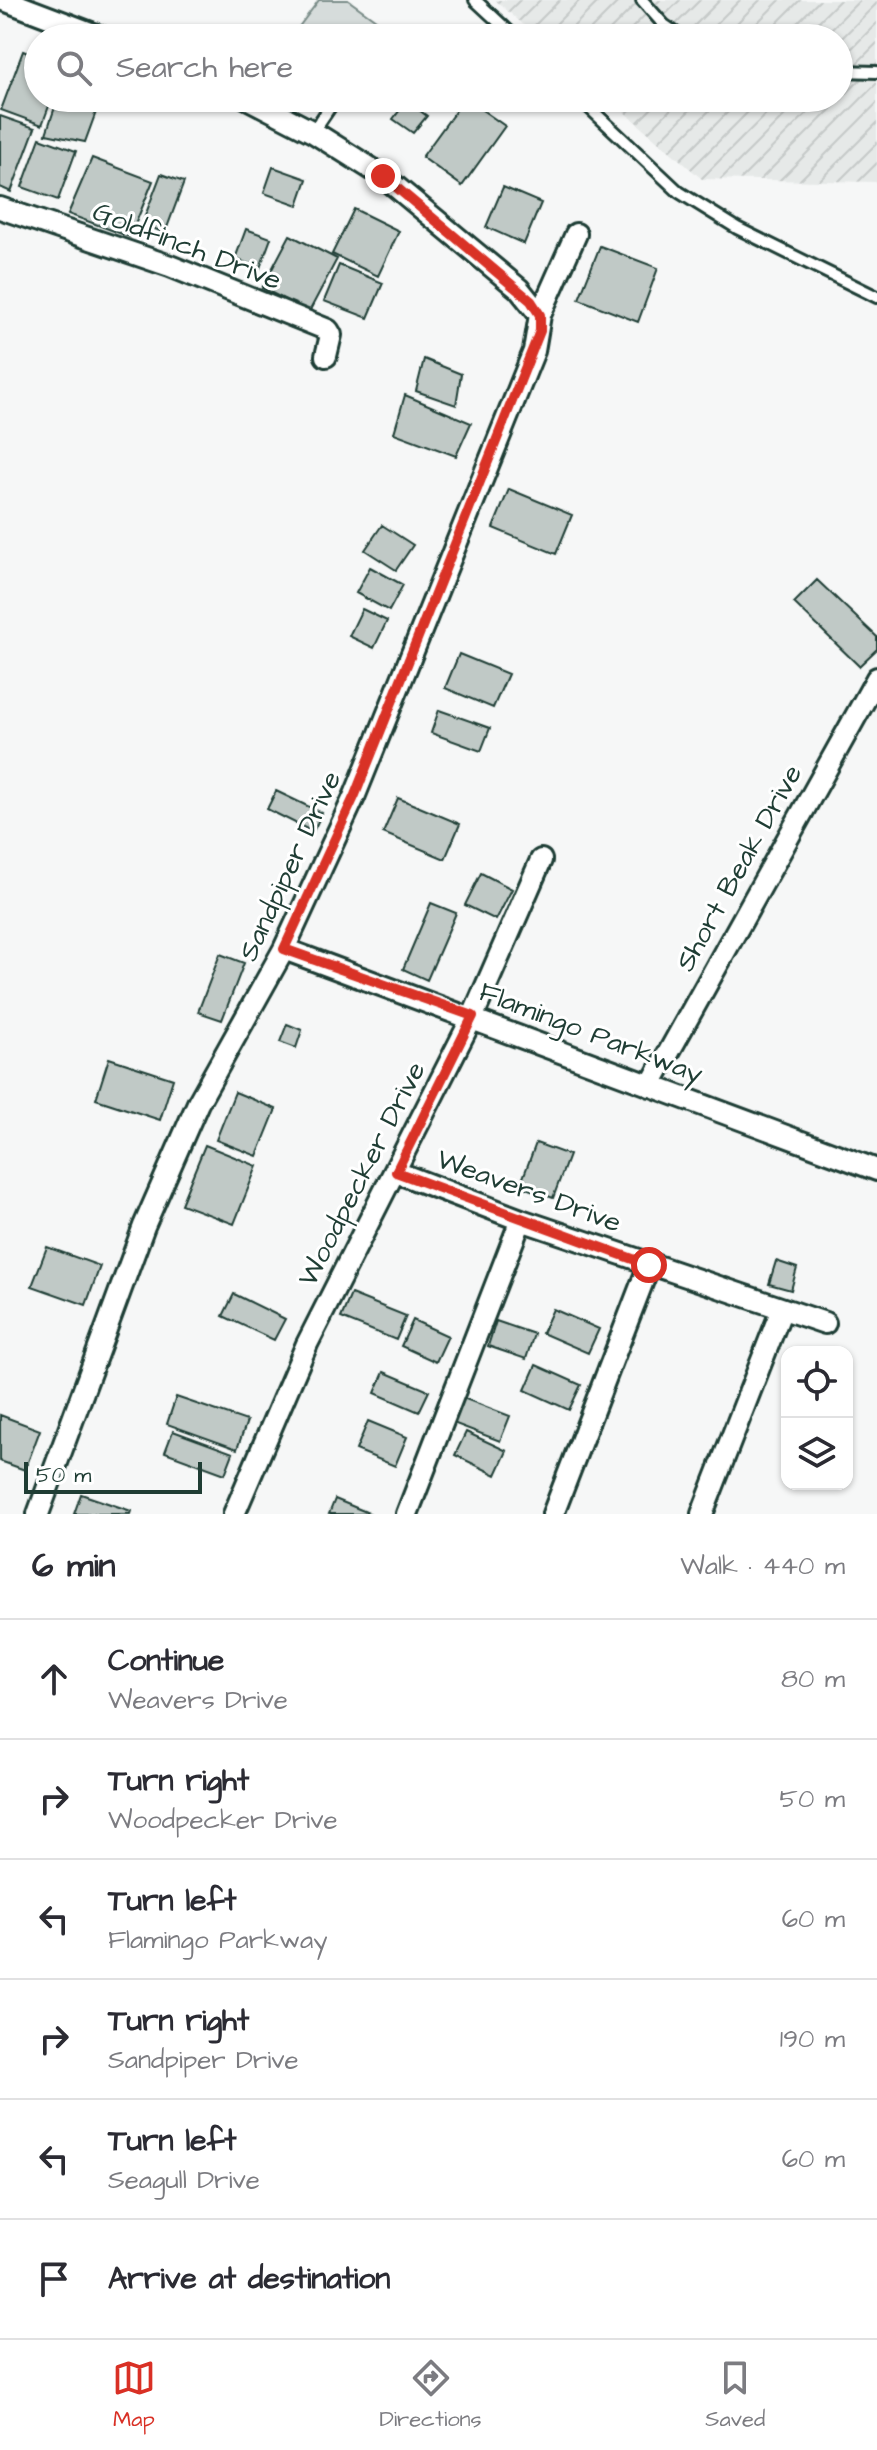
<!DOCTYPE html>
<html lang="en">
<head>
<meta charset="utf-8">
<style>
  body { margin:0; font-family:"Architects Daughter",sans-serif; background:#f7f7f7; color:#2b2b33 }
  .controls { position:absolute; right:24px; bottom:24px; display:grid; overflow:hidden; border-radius:16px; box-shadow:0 2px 6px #0004 }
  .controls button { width:72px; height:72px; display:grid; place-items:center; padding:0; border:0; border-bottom:2px solid #e1e1e2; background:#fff; color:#2b2b33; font:40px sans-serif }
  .scale { position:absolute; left:24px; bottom:20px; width:178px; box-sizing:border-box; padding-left:8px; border:4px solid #1f3d34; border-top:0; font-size:22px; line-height:28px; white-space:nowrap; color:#1f3d34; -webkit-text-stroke:6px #fff; paint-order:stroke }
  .stop { position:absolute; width:24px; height:24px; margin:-18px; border:6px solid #d93025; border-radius:50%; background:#fff }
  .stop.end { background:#d93025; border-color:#fff; box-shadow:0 2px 8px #0008 }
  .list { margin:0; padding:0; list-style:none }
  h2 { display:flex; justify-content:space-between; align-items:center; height:104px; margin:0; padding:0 32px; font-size:34px }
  h2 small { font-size:26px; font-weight:400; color:#7c7c81 }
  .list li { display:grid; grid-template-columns:52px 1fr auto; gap:24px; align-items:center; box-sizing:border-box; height:120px; padding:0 32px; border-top:2px solid #e1e1e2 }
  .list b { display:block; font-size:30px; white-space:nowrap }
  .list p { margin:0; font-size:26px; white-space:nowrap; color:#7c7c81 }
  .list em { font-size:26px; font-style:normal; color:#7c7c81 }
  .icon { flex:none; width:44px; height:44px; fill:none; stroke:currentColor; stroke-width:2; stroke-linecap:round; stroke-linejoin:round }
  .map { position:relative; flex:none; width:877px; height:1514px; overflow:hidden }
  .search { position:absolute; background:#fff; box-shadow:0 2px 6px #0004; left:24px; right:24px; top:24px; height:88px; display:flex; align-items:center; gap:20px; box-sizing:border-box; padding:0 28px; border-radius:44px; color:#7c7c81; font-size:30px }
  .sheet { height:824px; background:#fff }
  nav { display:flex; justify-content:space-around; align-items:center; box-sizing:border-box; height:112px; border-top:2px solid #e1e1e2; background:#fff; font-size:22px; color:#7c7c81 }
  nav a { display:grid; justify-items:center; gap:4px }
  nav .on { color:#d93025 }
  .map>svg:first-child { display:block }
  .industrial { fill:url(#industrial-furrows) }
  .grass { fill:#d6dcdb; stroke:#7a8c88; stroke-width:2 }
  .building { fill:#c0c9c6; stroke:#1f3d34; stroke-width:2 }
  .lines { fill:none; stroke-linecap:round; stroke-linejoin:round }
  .lane-casing { stroke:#1f3d34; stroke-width:16 }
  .street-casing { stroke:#1f3d34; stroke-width:26 }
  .lane { stroke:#fff; stroke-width:10 }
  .street { stroke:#fff; stroke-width:20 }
  .route { stroke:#d93025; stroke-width:10 }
  .labels { text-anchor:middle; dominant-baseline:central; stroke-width:6; stroke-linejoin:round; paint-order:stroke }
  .street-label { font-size:28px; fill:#1f3d34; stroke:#fff }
</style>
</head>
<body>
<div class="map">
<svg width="877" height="1514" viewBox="0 0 877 1514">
  <defs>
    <pattern id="industrial-furrows" width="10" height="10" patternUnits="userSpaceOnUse" patternTransform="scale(2)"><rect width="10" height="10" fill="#e6e9e8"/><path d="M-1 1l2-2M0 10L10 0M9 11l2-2" fill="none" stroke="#c5c9c8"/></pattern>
  </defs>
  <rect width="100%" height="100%" fill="#f6f7f7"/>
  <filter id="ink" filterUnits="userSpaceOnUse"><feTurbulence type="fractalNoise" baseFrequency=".0125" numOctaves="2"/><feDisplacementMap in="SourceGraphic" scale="16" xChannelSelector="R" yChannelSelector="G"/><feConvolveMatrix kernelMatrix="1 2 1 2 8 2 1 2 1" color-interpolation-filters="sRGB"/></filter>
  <g filter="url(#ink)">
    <path class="industrial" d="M 495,0 L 877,0 L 877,182 L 702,179 L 608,98 L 839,98 L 839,38 L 539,38 Z"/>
    <path class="grass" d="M 319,0 L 348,0 L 401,38 L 295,38 L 292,36 Z"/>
    <path class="building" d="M 23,51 L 38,57 L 38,98 L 52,98 L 42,125 L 1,110 Z
      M 58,98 L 100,101 L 85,142 L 46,134 Z
      M 465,98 L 505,126 L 462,186 L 422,157 Z
      M 407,101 L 427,116 L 413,133 L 393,119 Z
      M 0,116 L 35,128 L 11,192 L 0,187 Z
      M 40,138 L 76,151 L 58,200 L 22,187 Z
      M 92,158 L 153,181 L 130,237 L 68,214 Z
      M 273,167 L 307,179 L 298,205 L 264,193 Z
      M 161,174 L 184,182 L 165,233 L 142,224 Z
      M 503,187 L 541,203 L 524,244 L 486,227 Z
      M 354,209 L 399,231 L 378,276 L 332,254 Z
      M 246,229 L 271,238 L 260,268 L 235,259 Z
      M 290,235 L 337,259 L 309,312 L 262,288 Z
      M 600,246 L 658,268 L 638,322 L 579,299 Z
      M 339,265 L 383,283 L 368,318 L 324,301 Z
      M 424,359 L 461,374 L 456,405 L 416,391 Z
      M 405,395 L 471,423 L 456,456 L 394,433 Z
      M 509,489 L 572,515 L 556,554 L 493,528 Z
      M 382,525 L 413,545 L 396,570 L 365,550 Z
      M 370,567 L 403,585 L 389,611 L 356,593 Z
      M 817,580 L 877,637 L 877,649 L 859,666 L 794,603 Z
      M 362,609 L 387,621 L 374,648 L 349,636 Z
      M 459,654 L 508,674 L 493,708 L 445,688 Z
      M 439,710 L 490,728 L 481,751 L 431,733 Z
      M 276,791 L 322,813 L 313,832 L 267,809 Z
      M 398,798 L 460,824 L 445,859 L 383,833 Z
      M 481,873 L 512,889 L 496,920 L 465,905 Z
      M 431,903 L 456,913 L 427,980 L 403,969 Z
      M 220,954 L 244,963 L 222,1020 L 198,1012 Z
      M 287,1024 L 302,1030 L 296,1048 L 280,1042 Z
      M 109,1058 L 173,1079 L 160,1120 L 96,1099 Z
      M 235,1092 L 276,1109 L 257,1156 L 216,1140 Z
      M 536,1143 L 569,1155 L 553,1198 L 520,1186 Z
      M 205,1145 L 257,1166 L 234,1224 L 181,1204 Z
      M 47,1247 L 100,1266 L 86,1305 L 32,1286 Z
      M 776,1261 L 797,1268 L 791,1290 L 769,1284 Z
      M 234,1294 L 285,1319 L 274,1340 L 223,1316 Z
      M 351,1294 L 406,1316 L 396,1340 L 341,1318 Z
      M 553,1309 L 599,1329 L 588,1353 L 542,1333 Z
      M 413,1320 L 448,1336 L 436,1362 L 401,1346 Z
      M 496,1321 L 534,1334 L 526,1359 L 488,1346 Z
      M 536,1365 L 581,1385 L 569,1410 L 525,1390 Z
      M 384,1372 L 429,1391 L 419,1412 L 375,1393 Z
      M 176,1397 L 247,1421 L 237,1449 L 167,1424 Z
      M 463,1398 L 510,1416 L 500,1441 L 453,1423 Z
      M 0,1415 L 40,1430 L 25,1470 L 0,1461 Z
      M 368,1421 L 407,1437 L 395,1466 L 356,1450 Z
      M 173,1431 L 233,1453 L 225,1474 L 165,1452 Z
      M 466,1432 L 507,1451 L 496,1475 L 455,1455 Z
      M 81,1494 L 131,1511 L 130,1514 L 74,1514 Z
      M 335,1499 L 371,1514 L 329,1514 Z"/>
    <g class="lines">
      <defs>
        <path id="lane" d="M 475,0 L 516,38
          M 642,0 L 664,25 L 683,38
          M 839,71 L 877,72
          M 579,98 L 679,192 L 737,228 L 877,297
          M 313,132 L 336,98"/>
        <path id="street" d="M 4,0 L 104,38
          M 247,98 L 313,132 L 383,176 L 519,289 L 540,315
          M 0,208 L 170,266 L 328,330 L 331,335 L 326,356
          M 284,949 L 877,1170
          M 650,1086 L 877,678
          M 396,1172 L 521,1220 L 825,1323
          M 38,1514 L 144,1226 L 198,1103 L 284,949 L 355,795 L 534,351 L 540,315 L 576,234
          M 234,1514 L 307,1344 L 473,1016 L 541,860
          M 407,1514 L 521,1220
          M 553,1514 L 649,1265
          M 702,1514 L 782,1309"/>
      </defs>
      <use href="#lane" class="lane-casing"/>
      <use href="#street" class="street-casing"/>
      <use href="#lane" class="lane"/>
      <use href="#street" class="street"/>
    </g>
  </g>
  <g class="lines" filter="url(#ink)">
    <path class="route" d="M 383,176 L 531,301 L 540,315 L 540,331 L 355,795 L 284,949 L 473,1016 L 396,1172 L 649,1265"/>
  </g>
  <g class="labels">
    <g class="street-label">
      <text transform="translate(187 246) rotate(21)">Goldfinch Drive</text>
      <text transform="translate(290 866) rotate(-65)">Sandpiper Drive</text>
      <text transform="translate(739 868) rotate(-61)">Short Beak Drive</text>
      <text transform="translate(591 1033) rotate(21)">Flamingo Parkway</text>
      <text transform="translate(362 1174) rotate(-63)">Woodpecker Drive</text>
      <text transform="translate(529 1191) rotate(20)">Weavers Drive</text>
    </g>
  </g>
</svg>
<div class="controls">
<button><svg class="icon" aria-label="locate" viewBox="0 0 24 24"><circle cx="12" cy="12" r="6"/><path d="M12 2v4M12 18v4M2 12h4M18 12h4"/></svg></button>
<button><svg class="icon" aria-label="layers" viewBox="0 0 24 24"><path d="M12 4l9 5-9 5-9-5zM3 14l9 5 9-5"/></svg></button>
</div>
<div class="scale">50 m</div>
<div class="stop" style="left:649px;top:1265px"></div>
<div class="stop end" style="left:383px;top:176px"></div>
<div class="search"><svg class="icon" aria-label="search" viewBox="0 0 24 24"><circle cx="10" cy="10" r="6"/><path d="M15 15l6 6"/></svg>Search here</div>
</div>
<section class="sheet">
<h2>6 min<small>Walk · 440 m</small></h2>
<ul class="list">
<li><svg class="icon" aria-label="ahead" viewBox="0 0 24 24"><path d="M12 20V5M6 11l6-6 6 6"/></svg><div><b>Continue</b><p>Weavers Drive</p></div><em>80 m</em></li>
<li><svg class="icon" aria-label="right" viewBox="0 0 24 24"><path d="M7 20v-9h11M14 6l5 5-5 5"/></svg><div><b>Turn right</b><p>Woodpecker Drive</p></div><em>50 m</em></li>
<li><svg class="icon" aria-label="left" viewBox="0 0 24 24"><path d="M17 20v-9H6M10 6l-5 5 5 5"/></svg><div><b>Turn left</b><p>Flamingo Parkway</p></div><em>60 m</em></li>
<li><svg class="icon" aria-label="right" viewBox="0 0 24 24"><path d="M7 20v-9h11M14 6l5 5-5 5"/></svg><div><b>Turn right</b><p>Sandpiper Drive</p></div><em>190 m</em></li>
<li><svg class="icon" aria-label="left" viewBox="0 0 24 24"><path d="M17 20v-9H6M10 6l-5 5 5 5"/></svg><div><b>Turn left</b><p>Seagull Drive</p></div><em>60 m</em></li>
<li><svg class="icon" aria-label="arrive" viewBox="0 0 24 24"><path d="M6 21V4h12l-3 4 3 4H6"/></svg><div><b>Arrive at destination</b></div></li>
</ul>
</section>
<nav>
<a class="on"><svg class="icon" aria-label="map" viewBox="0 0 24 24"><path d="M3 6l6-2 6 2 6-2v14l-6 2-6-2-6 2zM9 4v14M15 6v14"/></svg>Map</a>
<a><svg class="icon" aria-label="directions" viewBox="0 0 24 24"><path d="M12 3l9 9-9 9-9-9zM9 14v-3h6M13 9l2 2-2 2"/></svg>Directions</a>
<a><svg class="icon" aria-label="saved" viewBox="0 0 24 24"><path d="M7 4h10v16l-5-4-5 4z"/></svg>Saved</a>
</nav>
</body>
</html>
